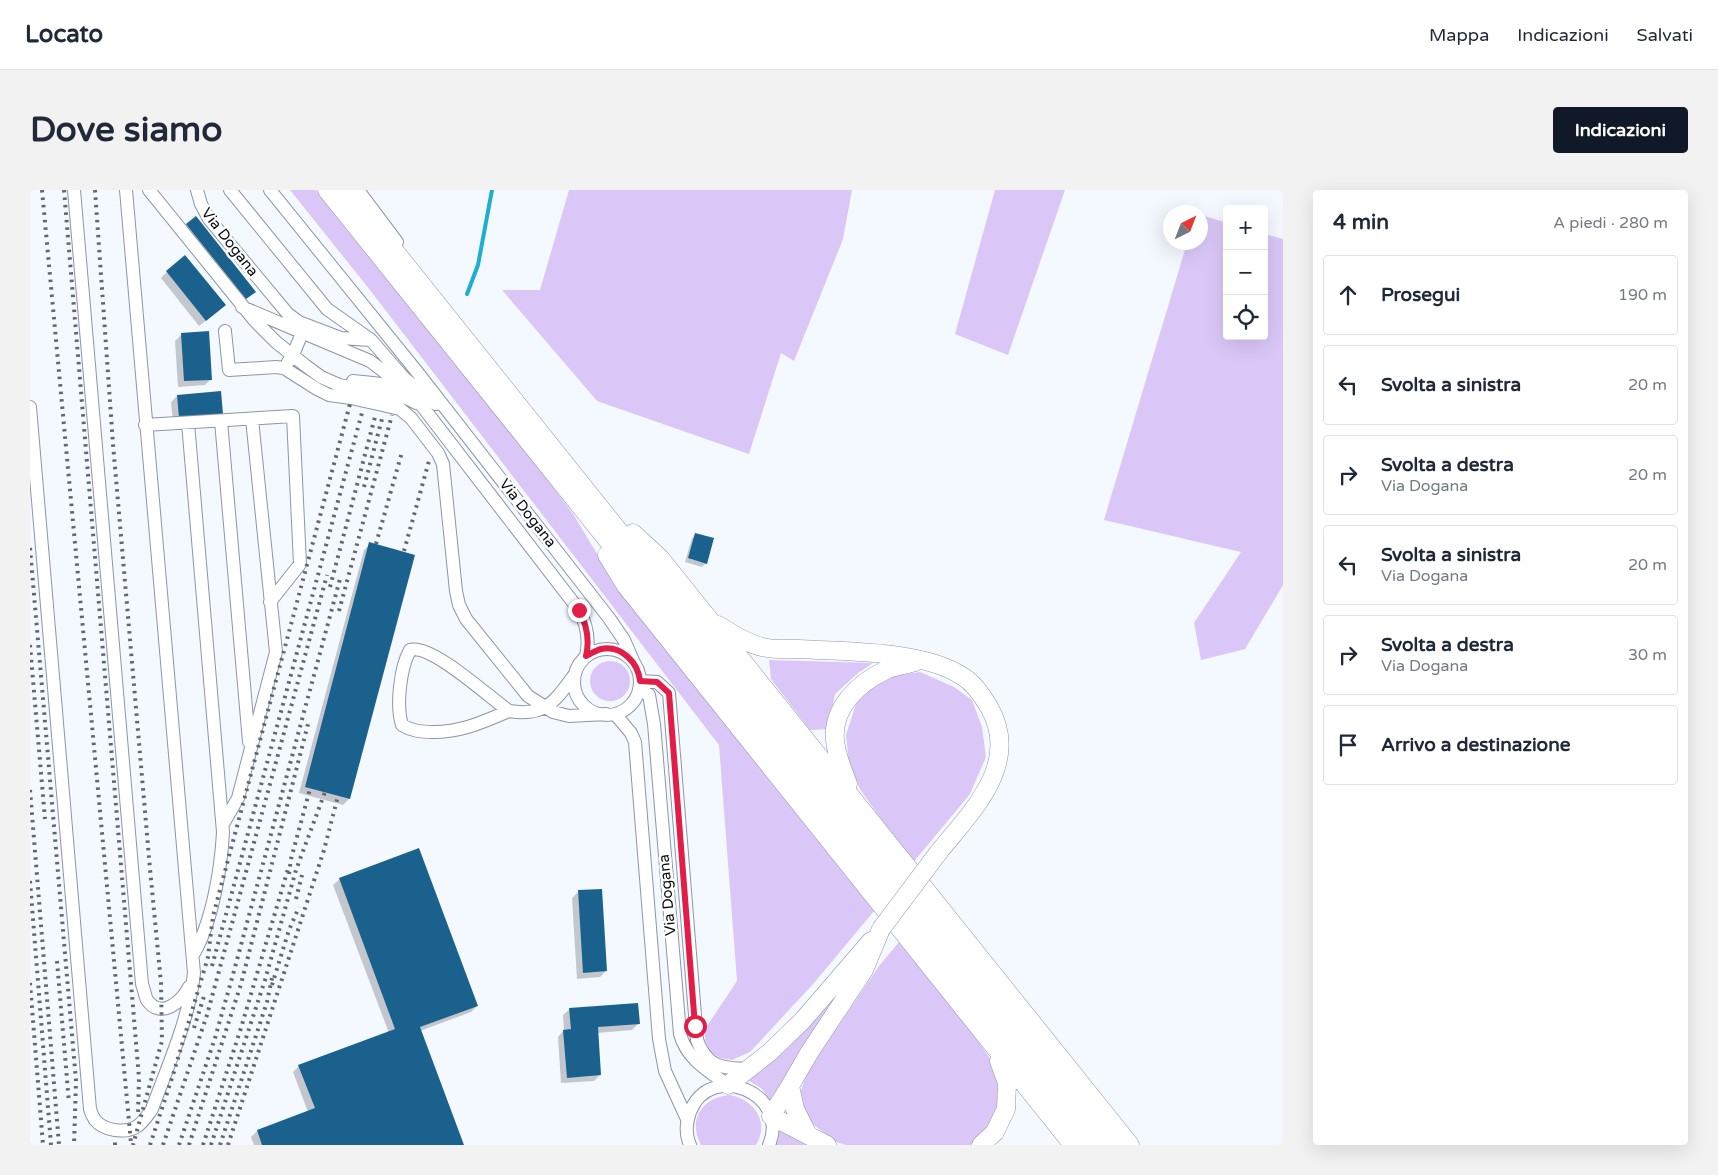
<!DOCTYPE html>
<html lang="it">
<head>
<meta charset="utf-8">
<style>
  body { margin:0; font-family:"Varela Round",sans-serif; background:#f2f2f3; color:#1f2937 }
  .controls { position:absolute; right:15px; top:15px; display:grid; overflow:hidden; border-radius:5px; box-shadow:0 5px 20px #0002 }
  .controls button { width:45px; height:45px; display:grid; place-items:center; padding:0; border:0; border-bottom:1px solid #e0e1e3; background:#fff; color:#1f2937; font:25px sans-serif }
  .compass { position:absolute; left:1133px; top:15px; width:45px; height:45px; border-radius:50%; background:#fff; box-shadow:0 5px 20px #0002; rotate:42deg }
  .stop { position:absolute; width:15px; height:15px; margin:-11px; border:4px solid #e11d48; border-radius:50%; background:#fff }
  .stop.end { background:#e11d48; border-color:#fff; box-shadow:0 1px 5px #0008 }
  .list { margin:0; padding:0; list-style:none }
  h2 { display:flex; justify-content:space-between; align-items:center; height:65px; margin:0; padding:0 20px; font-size:21px }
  h2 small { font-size:16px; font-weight:400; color:#747a83 }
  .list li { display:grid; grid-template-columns:32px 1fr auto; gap:15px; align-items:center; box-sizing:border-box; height:80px; margin:0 10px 10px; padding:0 10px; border:1px solid #e0e1e3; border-radius:5px }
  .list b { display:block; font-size:19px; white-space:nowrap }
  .list p { margin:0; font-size:16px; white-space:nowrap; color:#747a83 }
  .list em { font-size:16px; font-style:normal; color:#747a83 }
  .icon { flex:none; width:28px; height:28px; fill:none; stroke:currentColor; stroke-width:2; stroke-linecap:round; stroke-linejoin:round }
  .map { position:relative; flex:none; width:1253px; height:955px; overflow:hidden; border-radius:5px }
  header { display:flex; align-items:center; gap:30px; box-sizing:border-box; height:70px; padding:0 25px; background:#fff; border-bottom:1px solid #e0e1e3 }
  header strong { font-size:24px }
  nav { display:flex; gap:28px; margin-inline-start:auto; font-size:18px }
  .intro { display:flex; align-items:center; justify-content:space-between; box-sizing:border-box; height:120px; padding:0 30px }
  h1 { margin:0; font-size:35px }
  .button { padding:12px 22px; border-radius:5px; background:#111827; color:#fff; font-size:18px; font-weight:700 }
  main { display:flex; gap:30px; padding:0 30px }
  aside { flex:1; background:#fff; border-radius:5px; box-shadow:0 5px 20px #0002 }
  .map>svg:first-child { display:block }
  .green { fill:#dac7f8 }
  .shadow { fill:#0003 }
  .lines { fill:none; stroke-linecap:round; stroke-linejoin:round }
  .stream { stroke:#1daed1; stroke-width:4 }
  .building { fill:#1a628d }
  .minor-casing { stroke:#8d96a6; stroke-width:14 }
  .highway-casing { stroke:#8d96a6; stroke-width:19 }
  .minor { stroke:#fff; stroke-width:12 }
  .highway { stroke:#fff; stroke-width:18 }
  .rail { stroke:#63676d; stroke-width:4; stroke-dasharray:2.5 5; stroke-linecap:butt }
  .highway-bridge-casing { stroke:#8d96a6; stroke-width:19; stroke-linecap:butt }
  .highway-bridge { stroke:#fff; stroke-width:18 }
  .route { stroke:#e11d48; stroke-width:6 }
  .labels { text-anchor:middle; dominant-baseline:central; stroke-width:5; stroke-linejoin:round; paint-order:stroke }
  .street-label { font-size:15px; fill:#090d12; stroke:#fff }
</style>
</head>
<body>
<header>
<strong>Locato</strong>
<nav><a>Mappa</a><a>Indicazioni</a><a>Salvati</a></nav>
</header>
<div class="intro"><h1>Dove siamo</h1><a class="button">Indicazioni</a></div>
<main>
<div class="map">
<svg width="1253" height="955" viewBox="0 0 1253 955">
  <rect width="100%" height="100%" fill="#f4f8ff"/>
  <path class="green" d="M 260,0 L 286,0 L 507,276 L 543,324 L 578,382 L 844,721 L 784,793 L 720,862 L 702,870 L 690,868 L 681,862 L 675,850 L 675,839 L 707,791 L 689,555 L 340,100 Z
    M 539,0 L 822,0 L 813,49 L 764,171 L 751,163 L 719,264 L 567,211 L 472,100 L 510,100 Z
    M 965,0 L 1035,0 L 978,165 L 925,144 Z
    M 1171,25 L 1197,33 L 1197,146 L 1234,146 L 1234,44 L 1253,49 L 1253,395 L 1215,459 L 1171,470 L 1164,433 L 1211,362 L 1074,330 L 1157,53 L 1170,52 Z
    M 739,470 L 843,473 L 828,483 L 805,504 L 798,539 L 780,540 L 741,489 Z
    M560 491a20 20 0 1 1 40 0a20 20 0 1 1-40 0Z
    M 890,482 L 924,497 L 942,510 L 952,537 L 956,567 L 940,604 L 882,674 L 830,599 L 819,574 L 816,545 L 826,514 L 839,497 L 864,486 Z
    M 869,752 L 923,816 L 959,867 L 969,887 L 972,898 L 965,928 L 946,950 L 940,955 L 816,955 L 806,952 L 784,935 L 772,922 L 769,907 L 777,882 L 849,776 Z
    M 832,771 L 742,912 L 731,898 L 719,891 L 717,887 Z
    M 700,905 C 724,910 740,931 726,955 L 671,955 C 657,929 673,907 700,905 Z
    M 750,934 L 782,955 L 746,955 L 749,948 Z"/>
  <path class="shadow" d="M 157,35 L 224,101 L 209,115 L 151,41 Z
    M 137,82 L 188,121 L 169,136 L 131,88 Z
    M 151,145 L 181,189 L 175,195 L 148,197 L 145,151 Z
    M 147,206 L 185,230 L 143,233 L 141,212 Z
    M 666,344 L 676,373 L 672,377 L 655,372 L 662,348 Z
    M 340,354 L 319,609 L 313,615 L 269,603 L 334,360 Z
    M 310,689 L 447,816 L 441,822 L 390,841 L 433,955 L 224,955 L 221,947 L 227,941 L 278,922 L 263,882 L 269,876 L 359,843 L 303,695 Z
    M 548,702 L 576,781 L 570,787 L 547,789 L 542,708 Z
    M 540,819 L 608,834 L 602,840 L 567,843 L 570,885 L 564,891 L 531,893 L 528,847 L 534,840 L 533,825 Z"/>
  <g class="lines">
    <path class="stream" d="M 437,104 L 448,75 L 462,0"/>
  </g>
  <path class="building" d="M 166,26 L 226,102 L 216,109 L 156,34 Z
    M 155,65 L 196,115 L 176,131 L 136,81 Z
    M 179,141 L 182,190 L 154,191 L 151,143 Z
    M 191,201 L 193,224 L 149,228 L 147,205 Z
    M 665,343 L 684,348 L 677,374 L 658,368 Z
    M 339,352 L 385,365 L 320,609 L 275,597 Z
    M 389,658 L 448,816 L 390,837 L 434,955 L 232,955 L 227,940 L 285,918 L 268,875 L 365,839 L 309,688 Z
    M 572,699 L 577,781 L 553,783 L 548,700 Z
    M 608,813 L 610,834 L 568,837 L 571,885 L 537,888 L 533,840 L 541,839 L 539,818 Z"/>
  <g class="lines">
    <defs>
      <path id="minor" d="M 44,0 L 112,794 C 114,799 115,806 117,810 C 131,830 151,812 159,797
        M 119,0 L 225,131 L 246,152 L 276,176 L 291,187 L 309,195 L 376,208 L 386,213
        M 167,0 L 171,14 L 179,29 L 258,124 L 269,132 L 311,148 L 341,150
        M 200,0 L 297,119 L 341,150 L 374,188 L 406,214
        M 240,0 L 388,183 L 579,428 L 594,450 L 604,473
        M 328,0 L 367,52
        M 212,117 L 340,171 L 365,190 L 392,216 L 549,420 C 557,435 560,449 556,466
        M 195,141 L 199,180 L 246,177 L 254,178 L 287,199 L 299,205 L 321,208 L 370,219 L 381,228 L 408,263 L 413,274 L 426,401 L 429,415 L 436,429 L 498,506 L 523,522 L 539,526 L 576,524
        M 258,172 L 263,165 L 272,143
        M 323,191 L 352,194 L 373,203
        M 0,217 L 60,919 C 61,923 63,927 65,930 C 73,940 94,944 106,937 C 113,933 117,926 122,919 C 138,875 159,830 164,783 L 96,0
        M 191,231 L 219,552
        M 158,233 L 193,642 C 191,680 182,733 163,765
        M 115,235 L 263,226 L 270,374 L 240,412
        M544 492a33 33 0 1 1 66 0a33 33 0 1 1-66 0Z
        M 610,491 L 627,492 L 639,503 L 667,850 C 677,877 691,878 718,879
        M 609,499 L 619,505 L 624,534 L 650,844 C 657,869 677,880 698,895
        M 479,521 C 453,532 432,542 403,542 C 391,542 382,541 372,535 C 366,516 370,478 380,460 C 401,453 460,508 479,521 C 516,527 525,511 545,484
        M 585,524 L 601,543 L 605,552 L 629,849 L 635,881 L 657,929
        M 193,634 L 208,608 L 246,462 L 222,229
        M 660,955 C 655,944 656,933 660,922 C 680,870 761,903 739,955"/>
      <path id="highway" d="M 297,0 L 1062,955
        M 316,0 L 1080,955
        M 603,343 L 630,368 L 1100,955
        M 577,365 L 596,396 L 1043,955
        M 688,435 C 701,443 716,453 732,457 C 743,460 757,459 769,459 C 816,462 893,460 932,486 C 944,493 952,505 959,517 C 992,574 941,622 908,663
        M 818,594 C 813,580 806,565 805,550 C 802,518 828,493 856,480 C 865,476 876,475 885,472
        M 698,895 L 740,862 L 773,830 L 841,751
        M 760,896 L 765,919 L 778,945
        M 797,955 L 741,926 L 760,896 L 779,863 L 834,780 L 851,739
        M 951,955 L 965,942 L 976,919 L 977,893 L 969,871"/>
    </defs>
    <use href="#minor" class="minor-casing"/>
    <use href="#highway" class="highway-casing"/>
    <use href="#minor" class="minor"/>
    <use href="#highway" class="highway"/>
    <path class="rail" d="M 12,0 L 101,953
      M 34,0 L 109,888 L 108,924
      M 65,0 L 83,254 L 120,679 L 131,793 L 132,851 L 103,955
      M 334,297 L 353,225
      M 346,354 L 372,262
      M 0,358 L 46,891 L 44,955
      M 374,361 L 399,271
      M 300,397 L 346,223
      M 309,421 L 362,225
      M 0,455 L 15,629
      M 0,600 L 29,955
      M 259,684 L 261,669 L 280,599
      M 0,691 L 21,955
      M 266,709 L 272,685
      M 27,771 L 39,913
      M 182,776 L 333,219
      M 0,793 L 13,955
      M 242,795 L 259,740 L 269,717
      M 164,838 L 175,803
      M 85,955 L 85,952
      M 120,955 L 143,885 L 178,767 L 183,726 L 320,214
      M 133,955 L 177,825 L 297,385
      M 149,955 L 185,848 L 204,781 L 310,389
      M 159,955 L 211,794 L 278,534
      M 173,955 L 211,838 L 258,679
      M 181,955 L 235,790 L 266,680 L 295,602
      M 190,955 L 237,812 L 242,788
      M 198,955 L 294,660 L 308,606"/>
    <defs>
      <path id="highway-bridge" d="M 851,739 L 908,663"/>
    </defs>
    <use href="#highway-bridge" class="highway-bridge-casing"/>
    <use href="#highway-bridge" class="highway-bridge"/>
  </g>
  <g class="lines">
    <path class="route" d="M 549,420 C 557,435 560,449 556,466 C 561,464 566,460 571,459 C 591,455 608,472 610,491 L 627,492 L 639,503 L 665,836"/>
  </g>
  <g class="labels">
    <g class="street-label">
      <text transform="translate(200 52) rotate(52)">Via Dogana</text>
      <text transform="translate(498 323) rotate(52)">Via Dogana</text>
      <text transform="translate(637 705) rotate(-95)">Via Dogana</text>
    </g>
  </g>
</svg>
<div class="controls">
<button>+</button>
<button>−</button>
<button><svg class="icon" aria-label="locate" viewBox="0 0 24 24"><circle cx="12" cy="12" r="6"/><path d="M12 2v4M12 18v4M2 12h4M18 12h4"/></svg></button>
</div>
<svg class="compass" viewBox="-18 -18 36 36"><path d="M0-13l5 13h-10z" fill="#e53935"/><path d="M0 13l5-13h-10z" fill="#747a83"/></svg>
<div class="stop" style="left:665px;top:836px"></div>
<div class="stop end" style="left:549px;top:420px"></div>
</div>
<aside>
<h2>4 min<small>A piedi · 280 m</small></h2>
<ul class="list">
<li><svg class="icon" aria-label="ahead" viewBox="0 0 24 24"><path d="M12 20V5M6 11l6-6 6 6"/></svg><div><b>Prosegui</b></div><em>190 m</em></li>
<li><svg class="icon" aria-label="left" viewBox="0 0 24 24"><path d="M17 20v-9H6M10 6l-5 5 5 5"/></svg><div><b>Svolta a sinistra</b></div><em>20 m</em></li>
<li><svg class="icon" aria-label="right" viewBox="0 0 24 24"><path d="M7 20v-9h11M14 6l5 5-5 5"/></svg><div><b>Svolta a destra</b><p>Via Dogana</p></div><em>20 m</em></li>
<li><svg class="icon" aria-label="left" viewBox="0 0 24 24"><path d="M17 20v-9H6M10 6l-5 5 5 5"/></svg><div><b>Svolta a sinistra</b><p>Via Dogana</p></div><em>20 m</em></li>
<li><svg class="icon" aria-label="right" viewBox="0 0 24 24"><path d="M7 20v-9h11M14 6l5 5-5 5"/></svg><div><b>Svolta a destra</b><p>Via Dogana</p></div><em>30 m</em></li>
<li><svg class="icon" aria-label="arrive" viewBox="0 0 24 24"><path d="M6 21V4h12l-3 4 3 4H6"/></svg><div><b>Arrivo a destinazione</b></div></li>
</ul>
</aside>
</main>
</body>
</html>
